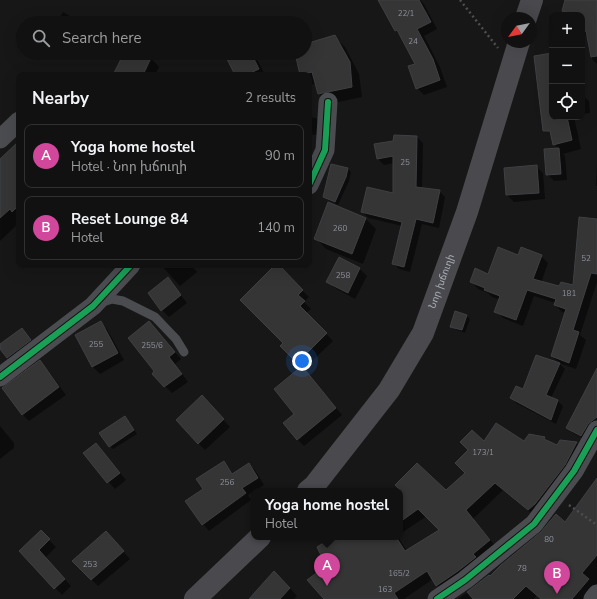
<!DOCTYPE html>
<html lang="en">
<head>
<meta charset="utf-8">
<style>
  body { margin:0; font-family:"Nunito Sans","Noto Sans Armenian",sans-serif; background:#1a1a1a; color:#f1f3f6 }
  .controls { position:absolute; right:12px; top:12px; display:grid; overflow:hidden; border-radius:8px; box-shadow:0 4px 16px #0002 }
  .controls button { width:36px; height:36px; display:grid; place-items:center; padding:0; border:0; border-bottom:1px solid #303131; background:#111; color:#f1f3f6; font:20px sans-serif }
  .compass { position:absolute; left:501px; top:12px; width:36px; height:36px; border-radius:50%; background:#111; box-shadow:0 4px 16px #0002; rotate:237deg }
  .you { position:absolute; left:302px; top:361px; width:14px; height:14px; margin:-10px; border:3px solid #fff; border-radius:50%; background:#1a73e8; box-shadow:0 0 0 6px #1a73e833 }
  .badge { display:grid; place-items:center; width:26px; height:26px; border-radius:50%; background:#757880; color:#fff; font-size:13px; font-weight:700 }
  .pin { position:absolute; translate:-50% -33px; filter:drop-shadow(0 1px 2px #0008) }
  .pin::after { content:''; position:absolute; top:21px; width:14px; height:12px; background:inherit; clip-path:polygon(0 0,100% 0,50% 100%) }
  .popup { position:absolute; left:251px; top:488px; width:152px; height:52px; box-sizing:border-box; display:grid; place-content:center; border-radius:8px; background:#111; filter:drop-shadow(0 1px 3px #0005); font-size:13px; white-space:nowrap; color:#9c9d9f }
  .popup b { font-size:15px; color:#f1f3f6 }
  .popup::after { content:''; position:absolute; left:50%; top:100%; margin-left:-8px; border:8px solid transparent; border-top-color:#111 }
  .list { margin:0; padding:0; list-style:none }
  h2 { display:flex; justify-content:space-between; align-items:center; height:52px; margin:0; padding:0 16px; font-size:17px }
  h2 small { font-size:13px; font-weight:400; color:#9c9d9f }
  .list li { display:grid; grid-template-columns:26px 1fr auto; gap:12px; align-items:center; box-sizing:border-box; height:64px; margin:0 8px 8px; padding:0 8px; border:1px solid #303131; border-radius:8px }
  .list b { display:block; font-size:15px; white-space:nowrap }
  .list p { margin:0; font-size:13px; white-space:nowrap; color:#9c9d9f }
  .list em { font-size:13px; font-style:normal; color:#9c9d9f }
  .icon { flex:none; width:22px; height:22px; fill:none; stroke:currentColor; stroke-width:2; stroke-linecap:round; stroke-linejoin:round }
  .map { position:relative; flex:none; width:597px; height:599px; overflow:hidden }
  .search { position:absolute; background:#111; box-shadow:0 4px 16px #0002; left:16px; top:16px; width:296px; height:44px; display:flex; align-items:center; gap:10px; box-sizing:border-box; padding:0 14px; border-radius:22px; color:#9c9d9f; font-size:15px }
  .panel { position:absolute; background:#111; box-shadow:0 4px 16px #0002; left:16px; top:72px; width:296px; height:196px; border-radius:8px }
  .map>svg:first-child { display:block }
  .shadow { fill:#0007 }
  .building { fill:#353536; stroke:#3f4043 }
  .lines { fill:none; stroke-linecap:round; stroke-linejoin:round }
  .path { stroke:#4d4e52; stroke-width:2.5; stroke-dasharray:2 3; stroke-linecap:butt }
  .lane { stroke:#4b4c50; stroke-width:9 }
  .street { stroke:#4b4c50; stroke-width:19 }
  .secondary { stroke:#4a4a4e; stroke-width:22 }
  .cycleway-casing { stroke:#111113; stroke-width:8 }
  .cycleway { stroke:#1a9f57; stroke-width:6 }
  .labels { text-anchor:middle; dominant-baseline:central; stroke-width:3; stroke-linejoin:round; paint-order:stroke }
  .number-label { font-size:8px; fill:#8b8f98 }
  .street-label { font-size:10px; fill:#a8adb8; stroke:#111113 }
</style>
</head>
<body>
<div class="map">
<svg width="597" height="599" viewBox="0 0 597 599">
  <rect width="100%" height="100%" fill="#171717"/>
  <path class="shadow" d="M 380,0 L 420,0 L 424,4 L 437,29 L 424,36 L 440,67 L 447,87 L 424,95 L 417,88 L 417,65 L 403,38 L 396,31 Z
    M 566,0 L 597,0 L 597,64 L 592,59 L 588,38 L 582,32 L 582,15 L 574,15 Z
    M 63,12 L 82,23 L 57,23 Z
    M 335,37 L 345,47 L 359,74 L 362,97 L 329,104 L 319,93 L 316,83 L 311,85 L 309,83 L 309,75 L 301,74 L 296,53 L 305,53 L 305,45 Z
    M 125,53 L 140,53 L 151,58 L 159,67 L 155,75 L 114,75 Z
    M 225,53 L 254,53 L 265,75 L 236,75 Z
    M 552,54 L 552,117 L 574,117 L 581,149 L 563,154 L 565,156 L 567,180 L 554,181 L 547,174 L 546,150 L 559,149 L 554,144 L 547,114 Z
    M 582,86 L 583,96 L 589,101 L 590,113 L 582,114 Z
    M 309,117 L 316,118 L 319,121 L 318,135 L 309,134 Z
    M 417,137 L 423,143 L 422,188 L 439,191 L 445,197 L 439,228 L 422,224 L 410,272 L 399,269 L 393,263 L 402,226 L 369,218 L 362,212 L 394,194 L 394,163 L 384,165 L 378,159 Z
    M 19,143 L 19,223 L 0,241 L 0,160 Z
    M 597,163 L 597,186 L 596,186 Z
    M 332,165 L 348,169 L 351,172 L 349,181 L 338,205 L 328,200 L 324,197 Z
    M 536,166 L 543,173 L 545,199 L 514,202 L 507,195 Z
    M 329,204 L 366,219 L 376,229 L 363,264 L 326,249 L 316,238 Z
    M 597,220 L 597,282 L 580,335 L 586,340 L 576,369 L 559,363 L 565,369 L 551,398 L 558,401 L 563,406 L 556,424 L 516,403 L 511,397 L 524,391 L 560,364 L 552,356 L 566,313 L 562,312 L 555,305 L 555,303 L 534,296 L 523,326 L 503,318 L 496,311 L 500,300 L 492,297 L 488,293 L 478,289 L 471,281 L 488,275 L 518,256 L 541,256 L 548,263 L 541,283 L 560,288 L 574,287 Z
    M 340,258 L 360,269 L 367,276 L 355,299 L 335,288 L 328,281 Z
    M 161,265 L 191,265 L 197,272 L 180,286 Z
    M 276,265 L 309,297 L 304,302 L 311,309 L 306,313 L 333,341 L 304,369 L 342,415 L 304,446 L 297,439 L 295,415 L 302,367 L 282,346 L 285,343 Z
    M 168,279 L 187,303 L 169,317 L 162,310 Z
    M 455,312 L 467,316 L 470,319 L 465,333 L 454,329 L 451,326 Z
    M 100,322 L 107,329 L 124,360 L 100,374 L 93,367 L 76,335 Z
    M 150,323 L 181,359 L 175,364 L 188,382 L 172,393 L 165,386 L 156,371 Z
    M 22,330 L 37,347 L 14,364 L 7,357 L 0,346 Z
    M 40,362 L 47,369 L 66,395 L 29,421 L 22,414 Z
    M 597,376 L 597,428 L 587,441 L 573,433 L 568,427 Z
    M 209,404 L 230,427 L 205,450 L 198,443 Z
    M 125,417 L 137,434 L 113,449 L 110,446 Z
    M 0,426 L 14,443 L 14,448 L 0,459 Z
    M 544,438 L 550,443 L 558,447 L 561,441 L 577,443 L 584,451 L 536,517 L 503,490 L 473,519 L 497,548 L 445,593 L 437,585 L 433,579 L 404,599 L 325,599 L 328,567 L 335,537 L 398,537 L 407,551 L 441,530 L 427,516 L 400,534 L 400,502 L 446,492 L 466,473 L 484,443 L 525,442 Z
    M 96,444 L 126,480 L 115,489 L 84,454 Z
    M 224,462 L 233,474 L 249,464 L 255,470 L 264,485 L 248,495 L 251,500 L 209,531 L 203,524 Z
    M 597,479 L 597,590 L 590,599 L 541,599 L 537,595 L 534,599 L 458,599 L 565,523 Z
    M 41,532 L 56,547 L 45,558 L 71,586 L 62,595 L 20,551 Z
    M 112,539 L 130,559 L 98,586 L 73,561 Z
    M 282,579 L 297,596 L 294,599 L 250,599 Z"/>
  <path class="building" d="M 378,0 L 419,0 L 431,22 L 417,29 L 433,59 L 440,80 L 416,89 L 408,66 L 415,64 L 397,30 L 395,31 Z
    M 565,0 L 597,0 L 597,56 L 591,57 L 586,31 L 582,32 L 582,15 L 576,15 L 562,11 Z
    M 335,35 L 350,62 L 352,87 L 318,94 L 312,72 L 300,75 L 295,53 L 305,53 L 305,44 Z
    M 124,53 L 142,53 L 151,58 L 143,75 L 113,75 Z
    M 224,53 L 251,53 L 259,69 L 246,75 L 235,75 Z
    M 552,53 L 552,117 L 567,117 L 572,140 L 553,145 L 550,131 L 543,131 L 534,56 Z
    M 394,135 L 417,136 L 416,187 L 440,190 L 433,223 L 416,219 L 404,267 L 392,264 L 402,222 L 361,212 L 367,187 L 393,193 L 393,156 L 377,159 L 374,144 L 393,141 Z
    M 19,141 L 19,205 L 12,212 L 10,209 L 0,218 L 0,159 Z
    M 559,148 L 561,174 L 546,175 L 544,149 Z
    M 331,164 L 348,168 L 346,177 L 335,202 L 323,197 Z
    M 537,165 L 539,193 L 506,195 L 504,168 Z
    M 328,202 L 366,218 L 352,254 L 314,239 Z
    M 579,217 L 597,219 L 597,274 L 591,273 L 573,330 L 579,332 L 569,363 L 551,356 L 566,309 L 554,305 L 556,299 L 527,290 L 516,320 L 494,312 L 500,296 L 484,290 L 485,288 L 470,282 L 475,268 L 488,274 L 498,247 L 518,255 L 521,247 L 542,255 L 533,279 L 559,286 L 561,282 L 573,285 Z
    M 339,257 L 360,268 L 348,293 L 326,282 Z
    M 275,265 L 279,265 L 303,290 L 298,295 L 305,301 L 300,306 L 327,333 L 297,363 L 280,346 L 283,343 L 240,300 Z
    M 168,277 L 181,295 L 161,311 L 148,293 Z
    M 455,311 L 467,315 L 462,330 L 450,327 Z
    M 101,321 L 118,353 L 92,367 L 75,335 Z
    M 149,321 L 175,352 L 169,357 L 182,374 L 164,387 L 152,374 L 154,371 L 128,338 Z
    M 22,328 L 31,340 L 7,358 L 0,349 L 0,344 Z
    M 536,355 L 560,363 L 546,395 L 558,400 L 551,420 L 510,398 L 516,386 L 523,389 Z
    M 40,360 L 59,387 L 22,415 L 2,388 Z
    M 302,366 L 336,408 L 297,440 L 283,423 L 294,414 L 274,389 Z
    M 597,368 L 597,417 L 588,424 L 581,436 L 566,428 Z
    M 202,395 L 224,419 L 198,444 L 176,420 Z
    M 125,416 L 134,430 L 109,447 L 99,433 Z
    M 496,423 L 524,441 L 529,434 L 545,437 L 544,439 L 557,445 L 560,440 L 577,442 L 565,465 L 535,504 L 528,510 L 495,483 L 466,510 L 490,540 L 473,554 L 476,557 L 458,571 L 436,586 L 427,571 L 394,593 L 398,599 L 324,599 L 307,580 L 326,566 L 317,547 L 333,537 L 396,537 L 405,551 L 439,530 L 418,509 L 400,522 L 400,490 L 395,485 L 417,463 L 446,490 L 465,473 L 455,463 L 468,450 L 460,442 L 472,430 L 484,441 Z
    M 96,443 L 120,473 L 107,483 L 83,453 Z
    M 224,461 L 232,474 L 249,463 L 258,478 L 242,488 L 246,493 L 202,525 L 185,501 L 203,489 L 196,479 Z
    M 597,478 L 597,555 L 582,573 L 589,579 L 572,599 L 541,599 L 526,586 L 513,599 L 473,599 L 467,592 L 489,575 L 490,576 L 501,565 L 541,532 L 556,514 L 565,522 Z
    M 41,530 L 50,539 L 39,550 L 65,579 L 54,589 L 19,551 Z
    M 106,531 L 124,551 L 91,580 L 72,561 Z
    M 274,571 L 290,588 L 280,599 L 249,599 Z"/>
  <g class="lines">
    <path class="path" d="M 460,0 L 498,48
      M 569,505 L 597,525"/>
    <path class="lane" d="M 100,303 L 112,299 L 123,301 L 155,317 L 176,339 L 184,352"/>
    <path class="street" d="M 0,139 L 19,121
      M 309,185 L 325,150 L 328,102
      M 0,377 L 93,306 L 131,265
      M 437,599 L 465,580 L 534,524 L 574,471 L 597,430
      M 593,599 L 597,594"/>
    <g class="secondary">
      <path d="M 526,18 L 532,0"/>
      <path id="s1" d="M 308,491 L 314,486 L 389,390 L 423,333 L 467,212 L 519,42"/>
      <path d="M 195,599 L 260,537"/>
    </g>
    <defs>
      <path id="cycleway" d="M 309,185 L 325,150 L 328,102
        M 0,377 L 93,306 L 131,265
        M 437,599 L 465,580 L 534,524 L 574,471 L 597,430"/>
    </defs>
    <use href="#cycleway" class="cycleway-casing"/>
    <use href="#cycleway" class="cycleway"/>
  </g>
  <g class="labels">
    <g class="number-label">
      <text x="406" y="13">22/1</text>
      <text x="413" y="41">24</text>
      <text x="405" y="162">25</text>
      <text x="340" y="228">260</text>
      <text x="586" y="258">52</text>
      <text x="343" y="275">258</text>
      <text x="569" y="293">181</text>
      <text x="96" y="344">255</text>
      <text x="152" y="345">255/6</text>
      <text x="483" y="452">173/1</text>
      <text x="227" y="482">256</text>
      <text x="549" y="539">80</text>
      <text x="90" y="564">253</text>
      <text x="522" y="568">78</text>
      <text x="399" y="573">165/2</text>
      <text x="385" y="589">163</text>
    </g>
    <g class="street-label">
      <text stroke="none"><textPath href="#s1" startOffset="251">Նոր խճուղի</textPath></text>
    </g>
  </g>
</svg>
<div class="controls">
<button>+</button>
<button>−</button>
<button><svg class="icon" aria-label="locate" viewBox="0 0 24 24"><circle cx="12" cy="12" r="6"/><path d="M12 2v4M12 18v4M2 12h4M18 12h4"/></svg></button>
</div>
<svg class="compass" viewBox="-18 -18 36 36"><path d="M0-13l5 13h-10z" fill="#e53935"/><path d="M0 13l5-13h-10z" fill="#9c9d9f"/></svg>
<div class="you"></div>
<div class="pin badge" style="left:327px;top:586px;background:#d1479c">A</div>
<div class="popup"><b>Yoga home hostel</b>Hotel</div>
<div class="pin badge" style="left:557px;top:594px;background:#d1479c">B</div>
<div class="search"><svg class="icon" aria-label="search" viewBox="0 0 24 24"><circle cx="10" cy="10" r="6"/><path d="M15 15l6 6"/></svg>Search here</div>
<section class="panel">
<h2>Nearby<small>2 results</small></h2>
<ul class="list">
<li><span class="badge" style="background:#d1479c">A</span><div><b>Yoga home hostel</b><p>Hotel · Նոր խճուղի</p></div><em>90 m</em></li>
<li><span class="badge" style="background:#d1479c">B</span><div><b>Reset Lounge 84</b><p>Hotel</p></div><em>140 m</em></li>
</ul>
</section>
</div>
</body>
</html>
